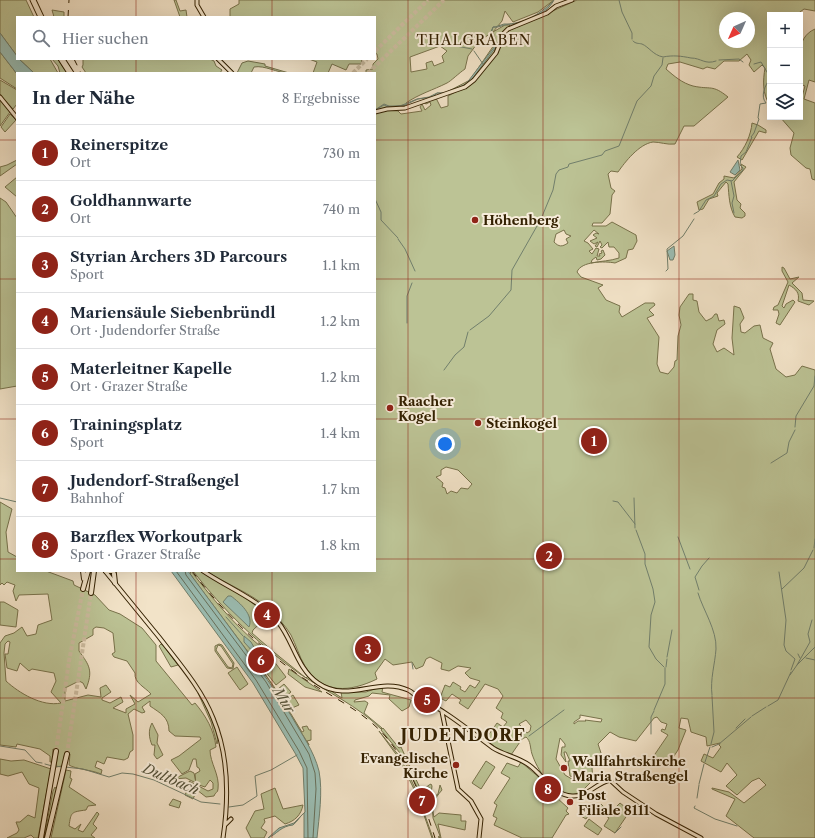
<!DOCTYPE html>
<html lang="de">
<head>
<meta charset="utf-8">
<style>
  body { margin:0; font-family:"Libre Caslon Text",serif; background:#f6f6f7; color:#1f2937 }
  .controls { position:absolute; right:12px; top:12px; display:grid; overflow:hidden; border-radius:0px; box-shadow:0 4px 16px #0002 }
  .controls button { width:36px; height:36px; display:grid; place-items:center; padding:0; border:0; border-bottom:1px solid #e0e1e3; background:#fff; color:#1f2937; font:20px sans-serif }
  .compass { position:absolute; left:719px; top:12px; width:36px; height:36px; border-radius:50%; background:#fff; box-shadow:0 4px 16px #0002; rotate:225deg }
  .you { position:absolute; left:445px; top:444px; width:14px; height:14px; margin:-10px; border:3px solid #fff; border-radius:50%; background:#1a73e8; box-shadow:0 0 0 6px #1a73e833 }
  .badge { display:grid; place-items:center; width:26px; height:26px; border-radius:50%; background:#8f2418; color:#fff; font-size:13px; font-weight:700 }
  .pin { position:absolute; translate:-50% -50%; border:2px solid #fff; box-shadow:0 1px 4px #0006 }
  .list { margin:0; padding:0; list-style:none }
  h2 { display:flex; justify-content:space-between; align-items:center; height:52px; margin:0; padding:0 16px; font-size:17px }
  h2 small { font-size:13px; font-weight:400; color:#747a83 }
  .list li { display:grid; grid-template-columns:26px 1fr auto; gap:12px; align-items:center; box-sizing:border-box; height:56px; padding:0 16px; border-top:1px solid #e0e1e3 }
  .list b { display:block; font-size:15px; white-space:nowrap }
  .list p { margin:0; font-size:13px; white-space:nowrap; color:#747a83 }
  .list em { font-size:13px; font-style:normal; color:#747a83 }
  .icon { flex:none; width:22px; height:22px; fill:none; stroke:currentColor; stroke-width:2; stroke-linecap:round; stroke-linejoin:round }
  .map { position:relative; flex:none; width:815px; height:838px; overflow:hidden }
  .search { position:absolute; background:#fff; box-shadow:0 4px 16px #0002; left:16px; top:16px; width:360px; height:44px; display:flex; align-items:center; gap:10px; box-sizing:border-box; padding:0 14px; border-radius:0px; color:#747a83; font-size:15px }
  .panel { position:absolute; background:#fff; box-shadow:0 4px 16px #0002; left:16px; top:72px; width:360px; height:500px; border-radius:0px }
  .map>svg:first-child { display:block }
  .green { fill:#bcc395; stroke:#78724b; fill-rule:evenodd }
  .water { fill:#9bbeb4; stroke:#717f6c }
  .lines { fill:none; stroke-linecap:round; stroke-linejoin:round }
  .shore { stroke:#676f5a; stroke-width:1 }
  .stream { stroke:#717f6c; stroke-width:1 }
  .highway-tunnel { stroke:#ccbca0; stroke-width:4; stroke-dasharray:4 2; stroke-linecap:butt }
  .major-casing { stroke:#332001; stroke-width:5 }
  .highway-casing { stroke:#332001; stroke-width:6 }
  .major { stroke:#f2e3c8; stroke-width:3 }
  .highway { stroke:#f2e3c8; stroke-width:4 }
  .rail { stroke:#332001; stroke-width:1; stroke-dasharray:7 7; stroke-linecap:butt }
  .grid { fill:none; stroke:#8f2418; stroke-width:1; stroke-opacity:0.55 }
  .poi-dot { fill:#8f2418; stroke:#f7eddb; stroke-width:1.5 }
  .labels { text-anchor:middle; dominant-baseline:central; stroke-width:4; stroke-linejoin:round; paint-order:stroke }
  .poi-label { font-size:13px; font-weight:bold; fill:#332001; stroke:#f7eddb; text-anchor:start }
  .neighbourhood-label { font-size:14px; letter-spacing:1px; fill:#332001; stroke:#f7eddb }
  .water-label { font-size:14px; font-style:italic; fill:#524f37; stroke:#f7eddb }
  .district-label { font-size:17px; font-weight:bold; letter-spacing:1px; fill:#332001; stroke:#f7eddb }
</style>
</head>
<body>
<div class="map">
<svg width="815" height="838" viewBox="0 0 815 838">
  <rect width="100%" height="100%" fill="#f2e3c8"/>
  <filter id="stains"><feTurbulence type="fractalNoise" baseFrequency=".005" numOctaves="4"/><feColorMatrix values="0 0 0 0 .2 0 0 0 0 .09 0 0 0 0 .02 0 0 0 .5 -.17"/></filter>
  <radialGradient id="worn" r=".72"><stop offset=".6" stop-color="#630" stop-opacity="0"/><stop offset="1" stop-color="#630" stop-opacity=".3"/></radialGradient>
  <path class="green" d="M 0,0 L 26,0 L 33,15 L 34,17 L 17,17 L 17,56 L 0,33 Z
    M 174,0 L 176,0 L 180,11 L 186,10 L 187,17 L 180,17 Z
    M 239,0 L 554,0 L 538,12 L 513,22 L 505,11 L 502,21 L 493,32 L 505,25 L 510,25 L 503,32 L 493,55 L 471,81 L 467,85 L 447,92 L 470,80 L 494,45 L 497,45 L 493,32 L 479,41 L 468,56 L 465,69 C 459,73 451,81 447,83 C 433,90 419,94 406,103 L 408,106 C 397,109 386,106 375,111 L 375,73 L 366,73 L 366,70 L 373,69 L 373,64 L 378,59 L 377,54 L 375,53 L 375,17 L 230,17 L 230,9 L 239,4 ZM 440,46 L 447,51 L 442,56 L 444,62 L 434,66 L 432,61 L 426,63 L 427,69 L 411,72 L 410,57 Z
    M 577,0 L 815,0 L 815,11 L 804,9 L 796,15 L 770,15 L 770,105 C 762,94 763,80 765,68 L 762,65 L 754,72 L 749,65 L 751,60 L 747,54 L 739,61 L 724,61 L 715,69 L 707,67 L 703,69 L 680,62 L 668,64 L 666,69 C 674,76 682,83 693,86 C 711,90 712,84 728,97 L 694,126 L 684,126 L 675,144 C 667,145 660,142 653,142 C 639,144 625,162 618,172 L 611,171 L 608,174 L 611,188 L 615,191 L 612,195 L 610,214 L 602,223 L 593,223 L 592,226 L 606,226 L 612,222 L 636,235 L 637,241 L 633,249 L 628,250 L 626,258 L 615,263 C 605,261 581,261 577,272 L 581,277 L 603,285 L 598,288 L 606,300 L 620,306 L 619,312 L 622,317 L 645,303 L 654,303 L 655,305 L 649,310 L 654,315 L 647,318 L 659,337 L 657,364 L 660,372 L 668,374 L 674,367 L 675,361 L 677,360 L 678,336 L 681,325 L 679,315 L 680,307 L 689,294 L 693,294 L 693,300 L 697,301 L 699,312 L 706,321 L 712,318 L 715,314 L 717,314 L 719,321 L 724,320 L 725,324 L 717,330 L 713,344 L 717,352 L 724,348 L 734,355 L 732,338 L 734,306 L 740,308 L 744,318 L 740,324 L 741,332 L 745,333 L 754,326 L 760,325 L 763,338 L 773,343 L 770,349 L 776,369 L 786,377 L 795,375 L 802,366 L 815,370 L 815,838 L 754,838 L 726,816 L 735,799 L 712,789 L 712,788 L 729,792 L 744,803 L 766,785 L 759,778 L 752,781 L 737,795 L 726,786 L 737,775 L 727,763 L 721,772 L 701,761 L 704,754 L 713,758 L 721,747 L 719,745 L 720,743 L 707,746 L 706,737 L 691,732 L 688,719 L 681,718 L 679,728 L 686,730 L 678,750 L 668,765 L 653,757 L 668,735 L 661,731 L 662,729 L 665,730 L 667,724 L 661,722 L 657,717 L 654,718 L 636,741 L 619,737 L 610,732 L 598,744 L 603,759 L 592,768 L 593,780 L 581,792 L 581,794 C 577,794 573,795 569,795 C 551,792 537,769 532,754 C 530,748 531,741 526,737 L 522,739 L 511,755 L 502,752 L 485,740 L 497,723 L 503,727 L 507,722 L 501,718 L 503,713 L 496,708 L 503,696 L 498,689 L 485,684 L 468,709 L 459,703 L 461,700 L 452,694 L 446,701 L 440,698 L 445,685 L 450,687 L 453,682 L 461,687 L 460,689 L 465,692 L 470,685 L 475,688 L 480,681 L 470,678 L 465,673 L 471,668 L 458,666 L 449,671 L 441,669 L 442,663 L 430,657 L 426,659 L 423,666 L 416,669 L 412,662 L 393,665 L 385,659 L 375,673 L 377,679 C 350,692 323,695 305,666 C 299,656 296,645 291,635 C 285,625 277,617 269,609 C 251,593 226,584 206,571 L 375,571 L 375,113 L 384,110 L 398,111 L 401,114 L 422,111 L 420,107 L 422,104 L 425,110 L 431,105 L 430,102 L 426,104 L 423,102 L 436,98 L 441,108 L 448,106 L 448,96 L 471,84 L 495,56 L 508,31 ZM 725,18 L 749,18 L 749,42 L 725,42 ZM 564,230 L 566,234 L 571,236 L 566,239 L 568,243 C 562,247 559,247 554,242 L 556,234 ZM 594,230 L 599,234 L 596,233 L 593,235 L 597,238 L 590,241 L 594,244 L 598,242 L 595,246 L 597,247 L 600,241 L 602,245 L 600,247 L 602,248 L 608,242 L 609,247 L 614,247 L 619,253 L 619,258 C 610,261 601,261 591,263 L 592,260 L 596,257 L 597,260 L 601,259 L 605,255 L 603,250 L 601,251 L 602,253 L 599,254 L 600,256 L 597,256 L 599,249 L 596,248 L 592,254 L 589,251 L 593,249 L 588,243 L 584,241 ZM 446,467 L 458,470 L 472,484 L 468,489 L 461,488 L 457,493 L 451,491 L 447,494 L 445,488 L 442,487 L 443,483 L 436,477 L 441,475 L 441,470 ZM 580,715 L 602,719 L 601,722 L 585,720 L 586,721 L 578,721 L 574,724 L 574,722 L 580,718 ZM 526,720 L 531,726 L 530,731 L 527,733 L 519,724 ZM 560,738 L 565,744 L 565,747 L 562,747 L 561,755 L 566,762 L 564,752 L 566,752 L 570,761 L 568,761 L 570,776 L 577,778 L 578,771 L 577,782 L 565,775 L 556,759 Z
    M 52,10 L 64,12 L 64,17 L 54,17 Z
    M 815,29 L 815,82 L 809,80 L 804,99 L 815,103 L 815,180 L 812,179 L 810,169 L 806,168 L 791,155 L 790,148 L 794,133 L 780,117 L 800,117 L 800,104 L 805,86 L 800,84 C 800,65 794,38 815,29 Z
    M 0,52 L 17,74 L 17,89 L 0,78 Z
    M 19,59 L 50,59 L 58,73 L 34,73 Z
    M 52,59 L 58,59 L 67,73 L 60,73 L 58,66 Z
    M 83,59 L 210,59 L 214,61 L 216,66 L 222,70 L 220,73 L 224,73 L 86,73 L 82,67 L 83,65 Z
    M 309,59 L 362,59 L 361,64 L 349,64 L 346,70 L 332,64 L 328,73 L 313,73 L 317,62 Z
    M 248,61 L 265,64 L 265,66 L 289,73 C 277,73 265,65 254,67 L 251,73 L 237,73 L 242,63 Z
    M 0,80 L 17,90 L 17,104 L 13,109 L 0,95 Z
    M 0,99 L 10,112 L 0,126 Z
    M 10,114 L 16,120 L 5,132 L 1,127 Z
    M 752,123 L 758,125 L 766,130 L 766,133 L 759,131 L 742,160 L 737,157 C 745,148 751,135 752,123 Z
    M 17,160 L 17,164 L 0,176 L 0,167 L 7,165 Z
    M 741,164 L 746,167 L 734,182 L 737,200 L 741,204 L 740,208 L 745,213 L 745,216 L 742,218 L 735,217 C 729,207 729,195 728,184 L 726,182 L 717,193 L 718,196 L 709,199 L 703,209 L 699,210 L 697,202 L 713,194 L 719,183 L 724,179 L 724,176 L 734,178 L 742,169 Z
    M 17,177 L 17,197 L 5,187 Z
    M 0,198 L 6,202 L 17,218 L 17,386 L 0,389 Z
    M 782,267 L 784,268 L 790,279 L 799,277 L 792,283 L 802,293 L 803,300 L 814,301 L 809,305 L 798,301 C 800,293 796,289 789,285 L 782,306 L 784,308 L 786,304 L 793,300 L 795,302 L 780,325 L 776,323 L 779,314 L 778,310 L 773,310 L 774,307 L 778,305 L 788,282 L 782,271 Z
    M 0,502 L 12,509 L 6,532 L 8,552 L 17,557 L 17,571 L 46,571 L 73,581 L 74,585 L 95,595 L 109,610 L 120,614 L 142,628 L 156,645 L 156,661 L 192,705 L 195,703 C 206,716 214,730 216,747 L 210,750 C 210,763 220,775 218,789 C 218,793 215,792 214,796 L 206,797 L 197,790 L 193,799 L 185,795 L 190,783 L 189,781 L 208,791 L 213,789 L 213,783 L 210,780 L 205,787 L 196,784 L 195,774 L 200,771 L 199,768 L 197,767 L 196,759 L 193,759 L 189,770 L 182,774 L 171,760 L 179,756 L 201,739 L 200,737 L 175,736 L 169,731 C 169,717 160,713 150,706 L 150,701 L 142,707 L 145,712 L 142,713 L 134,709 L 128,714 L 133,735 L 133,750 L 130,752 L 128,758 L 124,760 L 107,757 L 104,764 L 97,761 L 95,767 L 102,770 L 101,774 C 92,770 75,769 69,765 L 70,754 L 65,753 L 62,766 L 56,767 L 58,751 L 53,749 L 52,762 L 50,762 L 50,756 L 40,749 L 17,744 L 16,747 L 0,745 L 0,643 L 5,636 L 14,633 L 22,627 L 27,636 L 36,634 L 38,625 L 52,620 L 48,594 L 19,595 L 16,601 L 13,591 L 15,585 L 7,582 L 4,585 L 2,583 L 0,585 ZM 96,627 L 104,628 L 113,633 L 115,652 L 112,654 L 114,657 L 127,661 L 135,673 C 134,683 145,687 151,694 L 138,702 L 130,695 L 135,704 L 126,709 L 126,713 L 113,708 L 123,702 L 121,697 L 110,703 L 102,700 L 102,698 L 111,692 L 106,685 L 100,688 L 101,697 L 88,695 L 65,701 L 65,688 L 79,681 L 83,683 L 86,689 C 93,671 90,666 79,651 L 79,643 L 93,635 L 93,629 ZM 8,641 L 10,642 L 8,654 L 5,654 L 7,668 L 17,671 L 20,663 L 29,671 L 32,669 L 54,673 L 56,681 L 51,692 L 61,703 C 42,707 19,693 6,681 L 4,653 L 5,644 Z
    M 191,571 C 215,602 242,634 274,657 L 268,659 L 263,655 L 269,663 L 273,660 L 286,677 L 276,685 L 254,657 L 259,653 L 253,657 L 277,691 L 302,732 L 304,731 L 302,727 L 307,726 L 309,730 L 311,730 L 311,740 L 307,741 L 309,745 L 269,680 L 190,574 Z
    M 193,571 L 203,571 L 270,614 L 253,630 L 252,633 L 275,653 L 306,678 L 308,676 L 342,698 L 341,692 L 366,692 L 383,686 L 382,692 L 411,700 L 409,707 L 402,711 L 389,699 L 390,695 L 372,693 L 369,696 L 355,700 L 354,702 L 365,701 L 368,703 L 364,713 L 382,728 L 381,729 C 358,706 327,692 300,674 C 260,646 223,610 193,571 Z
    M 0,602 L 4,602 L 18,610 L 16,627 L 0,625 Z
    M 161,644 L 164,646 L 178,665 L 171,667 L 159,646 Z
    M 219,644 L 222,645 L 234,663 L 233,669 L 227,668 L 215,651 L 215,646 ZM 218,645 L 221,646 L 233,664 L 232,668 L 228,667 L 216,650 Z
    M 237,667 L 248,684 L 240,690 L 228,673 Z
    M 289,669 L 322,692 L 305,687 L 288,674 Z
    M 284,684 L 291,692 L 285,697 L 278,689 Z
    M 198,693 C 205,699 221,735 217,744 L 211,722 Z
    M 293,695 L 299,705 L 292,708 L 287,699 Z
    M 152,723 L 158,735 L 157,743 L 163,755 L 157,759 L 154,755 L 155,745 L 152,745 C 149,738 148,730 152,723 Z
    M 383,728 L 399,748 L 401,747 L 420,788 L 419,791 L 400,753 L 381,730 Z
    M 379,731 L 400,757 L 417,792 L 415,791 L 398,757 Z
    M 0,759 L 11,761 L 24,760 L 51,769 L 38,838 L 34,838 L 31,835 L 24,838 L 7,838 L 17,833 L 19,830 L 16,822 L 20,822 L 28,815 L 35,818 L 39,788 L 29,784 L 22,772 L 8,776 L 0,774 Z
    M 486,761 L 495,767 L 481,789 L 472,783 Z
    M 521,762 L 555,791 L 556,797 L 568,808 L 566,811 L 569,814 L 566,815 L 552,838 L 522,838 L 494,825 L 497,818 L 493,816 L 497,805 L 494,803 L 510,778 L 501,773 L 507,763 L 518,767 Z
    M 66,770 L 71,771 L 70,778 L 72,779 L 69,787 L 96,805 L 88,806 L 86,810 C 71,812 71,812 69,826 L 75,829 L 81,824 L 78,830 L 83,832 L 97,812 L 99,814 L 93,824 L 97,828 L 91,835 L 95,838 L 51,838 Z
    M 190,771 L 194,773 L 196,783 L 186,778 L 173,779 L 173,777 L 178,777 Z
    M 429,785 L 431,784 L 432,786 L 430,802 L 426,802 L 420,792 L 423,790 L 428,797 L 429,787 L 424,789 Z
    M 440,785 L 442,790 C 434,799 431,806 434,817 L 439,813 L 461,815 L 461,821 L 466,821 L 465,830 L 438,824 L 441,838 L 438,837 L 440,836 L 433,818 L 432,798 L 438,794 Z
    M 55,787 L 57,790 L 44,838 L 53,791 Z
    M 275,788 L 283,809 L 303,805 C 301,815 295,821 285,824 L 275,816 L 264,819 L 265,822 L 261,828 L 267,832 L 264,838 L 251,838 L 246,828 L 255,811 L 264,809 L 261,794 Z
    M 418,796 L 433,838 L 432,838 L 419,801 L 417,799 Z
    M 173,799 L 181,802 L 179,808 L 169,805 Z
    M 620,803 L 630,811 L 615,833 L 604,826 L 609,818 L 596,809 L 601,804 L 607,810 L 606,812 L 609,814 Z
    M 581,804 L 588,816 L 586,819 L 581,816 L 583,809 L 577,806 Z
    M 589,819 L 602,829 L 598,835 L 584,826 Z"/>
  <path class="water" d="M 554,0 C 545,17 522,22 505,25 C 500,26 498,28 493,27 L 491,34 L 496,47 L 469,83 L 456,90 L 445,93 L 437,93 L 433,97 L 418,99 L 405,105 L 388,107 L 384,105 L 375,110 L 384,104 L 389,106 L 400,106 L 417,99 L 429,97 L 437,93 L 445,93 L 466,84 L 495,46 L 490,34 L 493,27 C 497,27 500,25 504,24 C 508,24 511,24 514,24 C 529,21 545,10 554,0 Z
    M 0,33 L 17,56 L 17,59 L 19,59 L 34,73 L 17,74 L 0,52 Z
    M 738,160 L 740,170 L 735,175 L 730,172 Z
    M 674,246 L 675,255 L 673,260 L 670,260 L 667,251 Z
    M 171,571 L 188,571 C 223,619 260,666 292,717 C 302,735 314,751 319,771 C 323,792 319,817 317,838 L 304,838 L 304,813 C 300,816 298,821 293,825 C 281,826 277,834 268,838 L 279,828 L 294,823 L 305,812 L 303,768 L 295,753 L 253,683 Z
    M 228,596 L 231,596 C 240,603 254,615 249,627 L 223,602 Z
    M 244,636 L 251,642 L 255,649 L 254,653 L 244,642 Z"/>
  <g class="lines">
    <path class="shore" d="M 176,571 L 256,680 L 299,751 L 307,768 L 308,838
      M 185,571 L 186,575 L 266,682 L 309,754 L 315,773 L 316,789 L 313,838"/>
    <path class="stream" d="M 619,0 L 622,12 L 632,33 L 632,39
      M 633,41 C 636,44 638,43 642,44 C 649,47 653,55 663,57 C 673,55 681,56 691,58 C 701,58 705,65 716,61
      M 444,42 L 452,44
      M 456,46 L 472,49
      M 474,51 L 483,64
      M 719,60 L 739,59 L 743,62
      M 754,64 L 761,62 L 770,77
      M 731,181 L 734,196 L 732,203 L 734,213
      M 375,199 L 381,212 L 381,220 L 398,238
      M 694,214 L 699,211 L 706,200 L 714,196 L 721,184 L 727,180 L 732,181 L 743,170 L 743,168 L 740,165 L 741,156 L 746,152 L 752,137 L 751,137 L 754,133 L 759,119 L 758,118 L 760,104 L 766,103 C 760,96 765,86 770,78
      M 398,239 L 405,249 L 415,271
      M 666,271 L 668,269 L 667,249 L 683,236 L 694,219
      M 407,323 L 407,296 L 412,283
      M 470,330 L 489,316 L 511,290 L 512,270 L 541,219 L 553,190 L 556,174 L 559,170 L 568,167 L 569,164 L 602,155 L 605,151 L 619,146 L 637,101 L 651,86 L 654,76 L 662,65 L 663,58
      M 444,370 L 455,355 L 464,347 L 468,332
      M 795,427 L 796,416 L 814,386 L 815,376
      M 771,463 L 787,453 L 789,442 L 795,430
      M 0,498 L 17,502
      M 634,498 L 635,528
      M 613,501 L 618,502 L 635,524
      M 636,530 L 645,554 L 645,564 L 653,589 L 655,602 L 651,615 L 649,647 L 656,659 L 664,667
      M 678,537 L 690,569
      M 814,548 L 815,539
      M 779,572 L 786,620 L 784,645 L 786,651 L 795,659 L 791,670
      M 782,589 L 804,568 L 813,550
      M 699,590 L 695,577 L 702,566 L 709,558
      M 698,593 C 703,610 717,630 716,649 C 715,664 710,679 712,695
      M 226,617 L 243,636
      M 256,650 L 271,658
      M 798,654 L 800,658
      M 667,657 L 672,630
      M 806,658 L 815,660
      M 412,663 L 413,669
      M 797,665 L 810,642 L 808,634 L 812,620
      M 666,667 L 667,659
      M 790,675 L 797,665 L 815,647
      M 768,706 L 778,700 L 791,672
      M 654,710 L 665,684 L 665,668
      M 752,716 L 766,707
      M 736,728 L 745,719
      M 651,734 L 651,717 L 654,711
      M 529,736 L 564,710
      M 711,744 L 714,732 L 712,696
      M 0,746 L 25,750 L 36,762 L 42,763
      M 712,747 L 719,744 L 751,717
      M 705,762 L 710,747
      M 45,764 L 52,766
      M 55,766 L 62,767
      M 65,767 L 83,769 L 109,777 L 122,773 L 133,774 L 154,780 L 201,802 L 220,804
      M 699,784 L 704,764
      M 697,798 L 699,785
      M 695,806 L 694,808 L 715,819 L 737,826
      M 229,807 L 243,805 L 257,796 L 255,776 L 271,770 L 297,755
      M 615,833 L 621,827"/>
    <path class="highway-tunnel" d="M 375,51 L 428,0
      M 353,73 L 367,59
      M 368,73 L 444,0
      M 56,751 L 69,661 L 83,589
      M 67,754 L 91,593"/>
    <defs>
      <path id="major" d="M 32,0 L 40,17
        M 34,0 L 42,17
        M 197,0 L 197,5 L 204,17
        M 60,59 L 69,73
        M 63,59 L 72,73
        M 218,59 L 232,73
        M 0,97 L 17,118
        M 375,112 L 387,109 L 405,108 L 465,87 L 474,80 L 496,53 L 504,33 L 508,29 L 547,13 L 556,6 L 572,0
        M 105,571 C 123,593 141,615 159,637 C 179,663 201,688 213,718 C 229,756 229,798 223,838
        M 203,571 C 228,588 258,599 278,622 C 293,640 297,669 318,683 C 348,704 378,676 408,690 C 413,692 416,697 421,699 C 446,711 470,731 493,748 C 504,755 518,757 529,765 C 543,775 553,795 572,796 C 588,797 596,783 610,780 L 623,792 L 656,814 L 701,838
        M 442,712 L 458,789 L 471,801 L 481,819 L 479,838
        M 225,825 L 231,819"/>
      <path id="highway" d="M 83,571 L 84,579
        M 106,571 L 114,571
        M 114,574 L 115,583
        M 83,589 L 88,571
        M 91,593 L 94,571
        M 41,838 L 56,751
        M 47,838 L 67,754"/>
    </defs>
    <use href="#major" class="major-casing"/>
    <use href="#highway" class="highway-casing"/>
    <use href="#major" class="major"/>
    <use href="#highway" class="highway"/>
    <path class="rail" d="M 68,17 L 69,0
      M 74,59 L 81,73
      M 192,571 C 222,611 259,647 300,676 C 329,696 363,710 386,737 C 410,765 424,803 435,838"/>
  </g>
  <path class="grid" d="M 136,0 L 136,17M 272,0 L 272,17M 408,0 L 408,838M 543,0 L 543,838M 679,0 L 679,838M 136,59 L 136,73M 272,59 L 272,73M 0,140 L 17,140M 375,140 L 815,140M 0,279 L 17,279M 375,279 L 815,279M 0,419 L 17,419M 375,419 L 815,419M 0,559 L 17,559M 375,559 L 815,559M 136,571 L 136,838M 272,571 L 272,838M 0,698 L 815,698"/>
  <g class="poi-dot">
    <circle cx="475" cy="220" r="4"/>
    <circle cx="390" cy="408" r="4"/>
    <circle cx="478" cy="423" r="4"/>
    <circle cx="456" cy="765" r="4"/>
    <circle cx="564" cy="768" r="4"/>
    <circle cx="570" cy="802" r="4"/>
  </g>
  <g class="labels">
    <g class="poi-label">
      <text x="483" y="220">Höhenberg</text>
      <text x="398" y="401">Raacher<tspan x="398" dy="15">Kogel</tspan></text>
      <text x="486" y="423">Steinkogel</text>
      <text x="448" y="758" text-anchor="end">Evangelische<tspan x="448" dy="15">Kirche</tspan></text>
      <text x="572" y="761">Wallfahrtskirche<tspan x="572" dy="15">Maria Straßengel</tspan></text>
      <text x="578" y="795">Post<tspan x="578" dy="15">Filiale 8111</tspan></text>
    </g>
    <g class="neighbourhood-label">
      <text x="474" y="40">THALGRABEN</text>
    </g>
    <g class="water-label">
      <text transform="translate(284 700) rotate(58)">Mur</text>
      <text transform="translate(171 779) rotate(23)">Dultbach</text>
    </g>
    <g class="district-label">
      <text x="463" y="735">JUDENDORF</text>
    </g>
  </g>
  <rect width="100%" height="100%" filter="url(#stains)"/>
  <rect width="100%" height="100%" fill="url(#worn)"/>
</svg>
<div class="controls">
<button>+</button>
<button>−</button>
<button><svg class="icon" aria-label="layers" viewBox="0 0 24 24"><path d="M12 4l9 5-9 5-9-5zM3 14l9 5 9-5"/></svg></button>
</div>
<svg class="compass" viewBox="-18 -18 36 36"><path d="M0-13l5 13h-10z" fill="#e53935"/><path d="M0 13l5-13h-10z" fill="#747a83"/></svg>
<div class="you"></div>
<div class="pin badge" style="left:594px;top:441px">1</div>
<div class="pin badge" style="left:549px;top:556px">2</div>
<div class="pin badge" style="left:368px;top:649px">3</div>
<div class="pin badge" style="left:267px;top:615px">4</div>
<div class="pin badge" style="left:427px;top:700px">5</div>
<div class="pin badge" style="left:261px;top:660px">6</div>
<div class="pin badge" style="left:422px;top:801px">7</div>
<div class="pin badge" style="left:548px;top:789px">8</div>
<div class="search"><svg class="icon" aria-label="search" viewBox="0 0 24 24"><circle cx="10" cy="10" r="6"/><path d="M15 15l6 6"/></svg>Hier suchen</div>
<section class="panel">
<h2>In der Nähe<small>8 Ergebnisse</small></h2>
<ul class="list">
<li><span class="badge">1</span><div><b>Reinerspitze</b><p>Ort</p></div><em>730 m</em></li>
<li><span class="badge">2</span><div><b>Goldhannwarte</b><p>Ort</p></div><em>740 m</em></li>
<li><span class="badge">3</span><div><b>Styrian Archers 3D Parcours</b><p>Sport</p></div><em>1.1 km</em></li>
<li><span class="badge">4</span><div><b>Mariensäule Siebenbründl</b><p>Ort · Judendorfer Straße</p></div><em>1.2 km</em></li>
<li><span class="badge">5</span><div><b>Materleitner Kapelle</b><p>Ort · Grazer Straße</p></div><em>1.2 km</em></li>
<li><span class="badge">6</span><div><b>Trainingsplatz</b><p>Sport</p></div><em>1.4 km</em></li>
<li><span class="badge">7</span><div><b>Judendorf-Straßengel</b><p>Bahnhof</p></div><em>1.7 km</em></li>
<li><span class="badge">8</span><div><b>Barzflex Workoutpark</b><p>Sport · Grazer Straße</p></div><em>1.8 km</em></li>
</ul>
</section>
</div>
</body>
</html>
